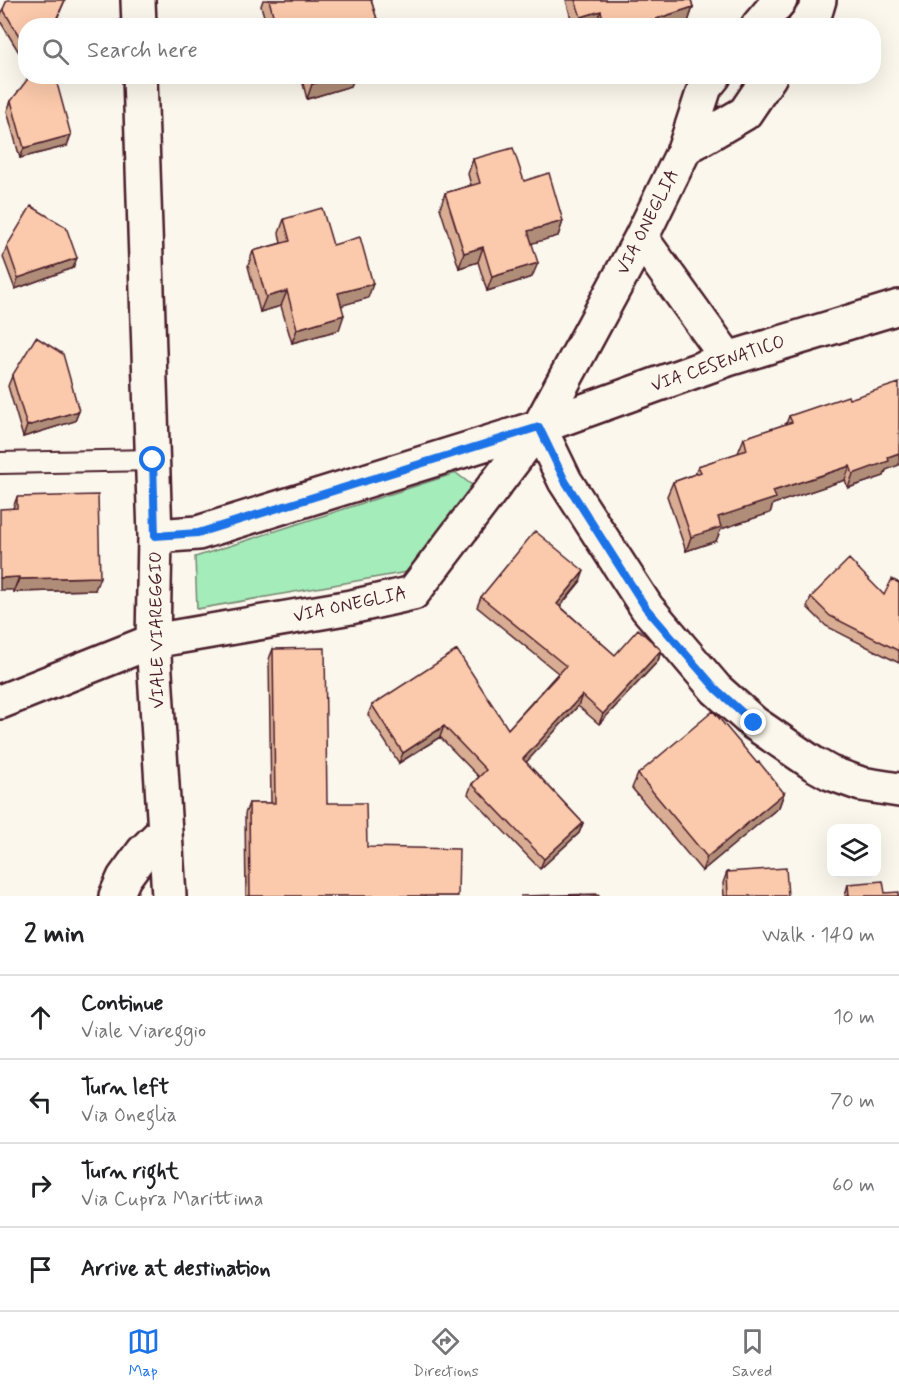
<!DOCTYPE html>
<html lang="en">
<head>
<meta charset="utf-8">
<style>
  body { margin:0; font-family:Mynerve,sans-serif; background:#f6f6f6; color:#202124 }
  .controls { position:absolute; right:18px; bottom:18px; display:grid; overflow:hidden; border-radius:12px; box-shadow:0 6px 24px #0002 }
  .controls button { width:54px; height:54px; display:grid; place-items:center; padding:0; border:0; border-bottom:2px solid #e0e0e0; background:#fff; color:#202124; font:30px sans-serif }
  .stop { position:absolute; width:18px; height:18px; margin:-14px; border:4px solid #1a73e8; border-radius:50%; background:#fff }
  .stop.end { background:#1a73e8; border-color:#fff; box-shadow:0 2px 6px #0008 }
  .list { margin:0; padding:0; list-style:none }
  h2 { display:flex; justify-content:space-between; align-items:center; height:78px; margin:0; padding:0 24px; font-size:26px }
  h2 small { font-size:20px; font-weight:400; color:#757577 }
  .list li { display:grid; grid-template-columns:39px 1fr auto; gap:18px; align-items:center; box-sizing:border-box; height:84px; padding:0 24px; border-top:2px solid #e0e0e0 }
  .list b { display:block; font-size:22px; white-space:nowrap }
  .list p { margin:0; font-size:20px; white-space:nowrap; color:#757577 }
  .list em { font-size:20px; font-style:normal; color:#757577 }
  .icon { flex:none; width:33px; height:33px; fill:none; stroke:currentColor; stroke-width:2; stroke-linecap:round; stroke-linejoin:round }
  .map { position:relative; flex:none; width:899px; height:896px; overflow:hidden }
  .search { position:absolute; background:#fff; box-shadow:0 6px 24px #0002; left:18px; right:18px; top:18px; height:66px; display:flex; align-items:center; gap:15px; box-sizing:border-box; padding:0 21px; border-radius:24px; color:#757577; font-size:22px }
  .sheet { height:414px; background:#fff }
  nav { display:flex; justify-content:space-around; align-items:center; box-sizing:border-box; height:84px; border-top:2px solid #e0e0e0; background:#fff; font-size:16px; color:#757577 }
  nav a { display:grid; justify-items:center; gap:3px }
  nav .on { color:#1a73e8 }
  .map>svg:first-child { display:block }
  .green { fill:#a4ecb9; stroke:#778672; stroke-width:1.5 }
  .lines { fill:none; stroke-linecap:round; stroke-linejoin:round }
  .service-casing { stroke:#4a1f2b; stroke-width:24 }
  .minor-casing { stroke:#4a1f2b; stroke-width:38 }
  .service { stroke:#fbf7ec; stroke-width:20 }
  .minor { stroke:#fbf7ec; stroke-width:33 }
  .wall { fill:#d8ad93; stroke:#4a1f2b; stroke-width:1.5 }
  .shaded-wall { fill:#b08d78; stroke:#4a1f2b; stroke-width:1.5 }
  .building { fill:#fbc9ab; stroke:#4a1f2b; stroke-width:1.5 }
  .route { stroke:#1a73e8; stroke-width:8 }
  .labels { text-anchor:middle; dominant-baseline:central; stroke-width:6; stroke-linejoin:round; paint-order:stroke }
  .street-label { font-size:18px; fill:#4a1f2b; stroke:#fbf7ec }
</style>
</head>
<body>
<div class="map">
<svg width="899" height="896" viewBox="0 0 899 896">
  <rect width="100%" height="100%" fill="#fbf7ec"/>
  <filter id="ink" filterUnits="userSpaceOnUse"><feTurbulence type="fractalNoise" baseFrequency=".0167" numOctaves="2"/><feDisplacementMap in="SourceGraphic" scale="12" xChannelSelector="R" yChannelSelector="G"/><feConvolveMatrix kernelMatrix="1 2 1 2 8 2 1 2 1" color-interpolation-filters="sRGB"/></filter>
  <g filter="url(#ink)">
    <path class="green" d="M 456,473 L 473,486 L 407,572 L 197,609 L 195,557 Z"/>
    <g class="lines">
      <defs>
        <path id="service" d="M 0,463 L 153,460"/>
        <path id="minor" d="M 138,0 L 139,26
          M 758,26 L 780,0
          M 805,26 L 816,10 L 819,0
          M 140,76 L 155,536 L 153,641 L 169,896
          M 685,148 L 745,113 L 770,76
          M 641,238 L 728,359
          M 539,427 L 565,481 L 647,608 L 716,689 L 754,723 L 814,764 L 830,773 L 861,784 L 899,790
          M 155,536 L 198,533 L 539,427 L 728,359 L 899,307
          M 0,702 L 153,641 L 351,607 L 413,593 L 539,427 L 641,238 L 685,148 L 705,87 L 714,76
          M 116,896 L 124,878 L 143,852 L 165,830"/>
      </defs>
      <use href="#service" class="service-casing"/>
      <use href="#minor" class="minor-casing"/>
      <use href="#service" class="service"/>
      <use href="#minor" class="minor"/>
    </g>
    <path class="wall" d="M 65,0 L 54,26 L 26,26 L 26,64 L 0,21 L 0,17 L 3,9 Z
      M 263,0 L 371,0 L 379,26 L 267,26 L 261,6 Z
      M 566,0 L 691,0 L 693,7 L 688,22 L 676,26 L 573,26 Z
      M 301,76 L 355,76 L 351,86 L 307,99 Z
      M 11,101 L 67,146 L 20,158 L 7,111 Z
      M 473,159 L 524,181 L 563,221 L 558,236 L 532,243 L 532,277 L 487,291 L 478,262 L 459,268 L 440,208 L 445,193 L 471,185 L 468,174 Z
      M 284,219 L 333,245 L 368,298 L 342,305 L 339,330 L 292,343 L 281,306 L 260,312 L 248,266 L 253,251 L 281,243 L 279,233 Z
      M 7,246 L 73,268 L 15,289 L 3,257 Z
      M 12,376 L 79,411 L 75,421 L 23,437 L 8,386 Z
      M 849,399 L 886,470 L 884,476 L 848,488 L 845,480 L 773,504 L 770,513 L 721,529 L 716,541 L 686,551 L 667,496 L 673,482 L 695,474 L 698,466 L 738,453 L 744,438 L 786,424 L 789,416 Z
      M 17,497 L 95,590 L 14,592 L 13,508 Z
      M 580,582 L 560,606 L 615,655 L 661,650 L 658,661 L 599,724 L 578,706 L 526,762 L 583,823 L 579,833 L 540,869 L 468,794 L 472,784 L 479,777 L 440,737 L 399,763 L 368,715 L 372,705 L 508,729 L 558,673 L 477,607 L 481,597 Z
      M 899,583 L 899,663 L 826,626 L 807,607 L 811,597 L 884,595 Z
      M 273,649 L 327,803 L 367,847 L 458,896 L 246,896 L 245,814 L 249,803 L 271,803 L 269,659 Z
      M 638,774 L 784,793 L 779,807 L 702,871 L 632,788 Z
      M 727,872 L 788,896 L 724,896 L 723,883 Z
      M 848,884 L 885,893 L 899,896 L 845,896 Z"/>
    <path class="shaded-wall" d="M 693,7 L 688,22 L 676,26 L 654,26 L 656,19 Z
      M 601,11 L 595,26 L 578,26 L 581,17 Z
      M 340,76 L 355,76 L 351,86 L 307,99 L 312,84 Z
      M 71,135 L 67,146 L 20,158 L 24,148 Z
      M 563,221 L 558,236 L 523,246 L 528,231 Z
      M 483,247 L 478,262 L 459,268 L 464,253 Z
      M 77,258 L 73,268 L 15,289 L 18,278 Z
      M 538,263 L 532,277 L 487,291 L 492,277 Z
      M 373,284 L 368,298 L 333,308 L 338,293 Z
      M 287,291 L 281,306 L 260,312 L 266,297 Z
      M 344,315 L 339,330 L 292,343 L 297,329 Z
      M 79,411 L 75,421 L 23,437 L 27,426 Z
      M 899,453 L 899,465 L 886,470 L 884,476 L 848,488 L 853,474 L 888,457 Z
      M 850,466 L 845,480 L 773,504 L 770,513 L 721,529 L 716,541 L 686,551 L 691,537 L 718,517 L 773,491 Z
      M 584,571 L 580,582 L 554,614 L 557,604 Z
      M 19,577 L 14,590 L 0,590 L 0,578 Z
      M 100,577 L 95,590 L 14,592 L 19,579 Z
      M 661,650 L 658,661 L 599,724 L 603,714 Z
      M 582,695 L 578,706 L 519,770 L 523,759 Z
      M 444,726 L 440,737 L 399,763 L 403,753 Z
      M 784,793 L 779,807 L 702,871 L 707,857 Z
      M 583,823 L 579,833 L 540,869 L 544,859 Z"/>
    <path class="building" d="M 7,0 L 65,0 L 53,26 L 26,26 L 26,48 L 3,9 Z
      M 269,0 L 371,0 L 379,26 L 276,26 Z
      M 575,0 L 691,0 L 693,7 L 656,19 L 658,26 L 605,26 L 601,11 L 581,17 Z
      M 30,76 L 55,76 L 71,135 L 24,148 L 11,101 Z
      M 310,76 L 340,76 L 312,84 Z
      M 513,148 L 524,181 L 549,173 L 563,221 L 528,231 L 538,263 L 492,277 L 483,247 L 464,253 L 445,193 L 480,183 L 473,159 Z
      M 31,206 L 66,227 L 77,258 L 18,278 L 7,246 Z
      M 322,208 L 333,245 L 360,237 L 373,284 L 338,293 L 344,315 L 297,329 L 287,291 L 266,297 L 253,251 L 290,241 L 284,219 Z
      M 36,337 L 63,354 L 79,411 L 27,426 L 12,376 Z
      M 899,383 L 899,453 L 888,457 L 889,461 L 853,474 L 850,466 L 773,491 L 776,498 L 718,517 L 721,527 L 691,537 L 673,482 L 701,472 L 698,466 L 747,450 L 744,438 L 792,422 L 789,416 L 848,396 L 849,399 Z
      M 98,495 L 100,577 L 19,579 L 19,577 L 0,578 L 0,509 L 17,508 L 17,497 Z
      M 535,531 L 584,571 L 557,604 L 615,655 L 638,629 L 661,650 L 603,714 L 582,695 L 523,759 L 583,823 L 544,859 L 472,784 L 486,770 L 444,726 L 403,753 L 372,705 L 457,650 L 508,729 L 566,666 L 481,597 Z
      M 849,559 L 884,595 L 892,579 L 899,583 L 899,651 L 830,616 L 811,597 Z
      M 325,648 L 327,803 L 366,803 L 367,847 L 459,849 L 458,896 L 250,896 L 249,803 L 275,803 L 273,649 Z
      M 713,711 L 757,763 L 759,762 L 784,793 L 707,857 L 638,774 Z
      M 786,868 L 788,896 L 728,896 L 727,872 Z
      M 883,881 L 885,893 L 899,892 L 899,896 L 849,896 L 848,884 Z
      M 598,894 L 599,896 L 520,896 Z"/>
  </g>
  <g class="lines" filter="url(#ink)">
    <path class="route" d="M 153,460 L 155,536 L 198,533 L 539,427 L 565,481 L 646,608 L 716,689 L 754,723"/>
  </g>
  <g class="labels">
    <g class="street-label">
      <text transform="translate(648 222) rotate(-63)">VIA ONEGLIA</text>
      <text transform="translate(718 364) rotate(-19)">VIA CESENATICO</text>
      <text transform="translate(350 605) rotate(-12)">VIA ONEGLIA</text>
      <text transform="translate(157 630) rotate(-91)">VIALE VIAREGGIO</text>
    </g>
  </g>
</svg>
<div class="controls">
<button><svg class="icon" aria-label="layers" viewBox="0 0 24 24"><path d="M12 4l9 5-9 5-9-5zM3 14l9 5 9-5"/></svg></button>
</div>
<div class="stop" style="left:153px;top:460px"></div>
<div class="stop end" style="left:754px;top:723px"></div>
<div class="search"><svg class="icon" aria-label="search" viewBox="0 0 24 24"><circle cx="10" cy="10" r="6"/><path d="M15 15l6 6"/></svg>Search here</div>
</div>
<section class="sheet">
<h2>2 min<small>Walk · 140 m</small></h2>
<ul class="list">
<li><svg class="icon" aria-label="ahead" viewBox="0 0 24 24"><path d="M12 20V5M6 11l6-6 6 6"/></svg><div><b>Continue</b><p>Viale Viareggio</p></div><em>10 m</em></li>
<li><svg class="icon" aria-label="left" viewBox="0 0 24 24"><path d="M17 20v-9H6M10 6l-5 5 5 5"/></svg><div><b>Turn left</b><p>Via Oneglia</p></div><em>70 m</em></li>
<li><svg class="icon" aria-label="right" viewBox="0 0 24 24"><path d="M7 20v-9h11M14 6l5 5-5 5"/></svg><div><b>Turn right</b><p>Via Cupra Marittima</p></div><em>60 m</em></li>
<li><svg class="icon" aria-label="arrive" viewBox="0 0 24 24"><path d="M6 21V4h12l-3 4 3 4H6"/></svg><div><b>Arrive at destination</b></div></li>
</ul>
</section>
<nav>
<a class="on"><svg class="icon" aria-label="map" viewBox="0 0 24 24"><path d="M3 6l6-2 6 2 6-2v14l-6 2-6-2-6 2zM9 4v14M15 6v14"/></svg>Map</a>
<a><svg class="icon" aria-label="directions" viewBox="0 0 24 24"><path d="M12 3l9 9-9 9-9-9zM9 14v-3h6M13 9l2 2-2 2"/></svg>Directions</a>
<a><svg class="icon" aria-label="saved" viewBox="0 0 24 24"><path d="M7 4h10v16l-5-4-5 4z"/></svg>Saved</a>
</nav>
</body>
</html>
